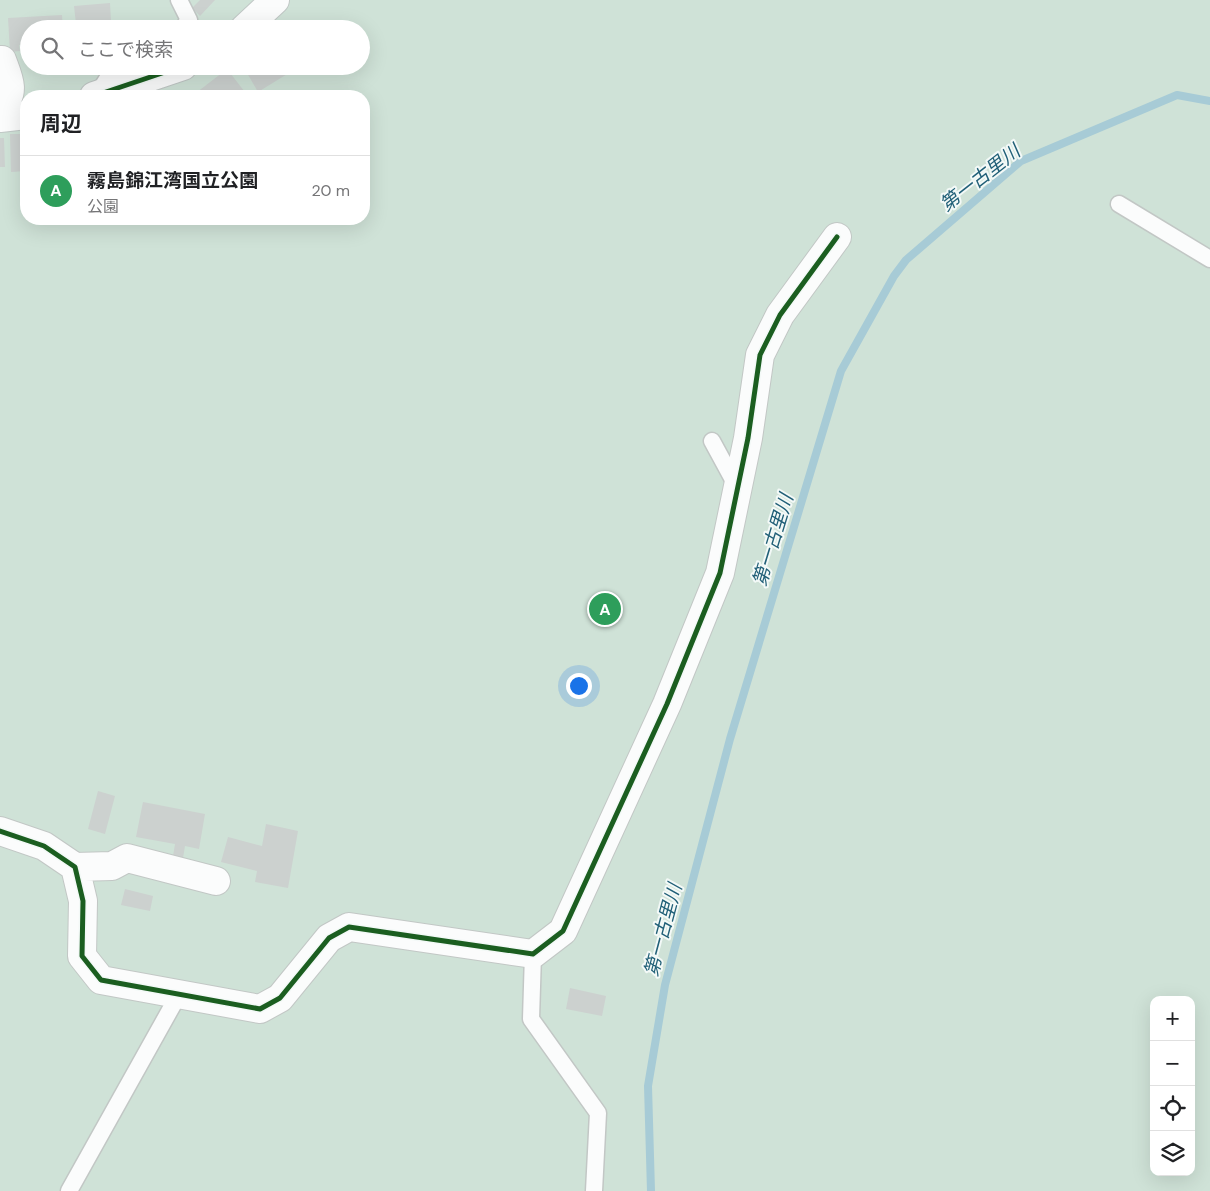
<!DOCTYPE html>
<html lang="ja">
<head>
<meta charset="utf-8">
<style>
  body { margin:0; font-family:"DM Sans","Noto Sans JP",sans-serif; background:#f6f6f6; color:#202124 }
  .controls { position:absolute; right:15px; bottom:15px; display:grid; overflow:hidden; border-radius:10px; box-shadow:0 5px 20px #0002 }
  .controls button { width:45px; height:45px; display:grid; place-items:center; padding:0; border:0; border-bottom:1px solid #e0e0e0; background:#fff; color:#202124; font:25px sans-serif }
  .you { position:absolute; left:578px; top:685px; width:18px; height:18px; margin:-12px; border:4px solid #fff; border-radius:50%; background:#1a73e8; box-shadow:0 0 0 8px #1a73e833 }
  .badge { display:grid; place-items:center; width:32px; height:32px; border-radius:50%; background:#677a76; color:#fff; font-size:16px; font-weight:700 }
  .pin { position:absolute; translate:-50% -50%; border:2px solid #fff; box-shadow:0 1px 5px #0006 }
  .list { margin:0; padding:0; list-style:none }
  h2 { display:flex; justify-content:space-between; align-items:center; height:65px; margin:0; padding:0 20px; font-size:21px }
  h2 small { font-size:16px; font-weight:400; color:#757577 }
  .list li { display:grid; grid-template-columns:32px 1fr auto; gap:15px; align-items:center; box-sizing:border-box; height:70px; padding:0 20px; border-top:1px solid #e0e0e0 }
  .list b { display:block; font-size:19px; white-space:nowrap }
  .list p { margin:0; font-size:16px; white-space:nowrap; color:#757577 }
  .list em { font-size:16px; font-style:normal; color:#757577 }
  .icon { flex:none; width:28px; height:28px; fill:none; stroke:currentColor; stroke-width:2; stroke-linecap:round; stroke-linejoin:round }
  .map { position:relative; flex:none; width:1210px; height:1191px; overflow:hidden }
  .search { position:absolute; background:#fff; box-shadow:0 5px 20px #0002; left:20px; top:20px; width:350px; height:55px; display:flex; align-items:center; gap:12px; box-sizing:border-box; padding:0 18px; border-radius:28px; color:#757577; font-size:19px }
  .panel { position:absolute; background:#fff; box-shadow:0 5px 20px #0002; left:20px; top:90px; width:350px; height:135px; border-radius:20px }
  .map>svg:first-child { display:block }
  .green { fill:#cfe2d7; fill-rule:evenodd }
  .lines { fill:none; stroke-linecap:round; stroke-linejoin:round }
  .stream { stroke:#a7cbd6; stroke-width:8 }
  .building { fill:#ccd1cf }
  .lane-casing { stroke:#c2c7c5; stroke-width:19 }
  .street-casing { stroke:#c2c7c5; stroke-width:30 }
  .secondary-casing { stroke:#c1c8c6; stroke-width:30 }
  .lane { stroke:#fbfcfc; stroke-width:16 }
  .street { stroke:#fbfcfc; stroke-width:28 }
  .secondary { stroke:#fbfcfc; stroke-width:28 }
  .cycleway-casing { stroke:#f3f9f7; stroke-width:8 }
  .cycleway { stroke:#1b5e20; stroke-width:5 }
  .labels { text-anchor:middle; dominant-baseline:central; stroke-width:4; stroke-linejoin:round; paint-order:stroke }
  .water-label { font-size:19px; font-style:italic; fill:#205f77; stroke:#f3f9f7 }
</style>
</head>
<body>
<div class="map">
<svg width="1210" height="1191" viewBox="0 0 1210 1191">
  <rect width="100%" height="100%" fill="#e5eae8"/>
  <path class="green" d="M 0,0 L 1210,0 L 1210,1191 L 0,1191 ZM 29,29 L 361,29 L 361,66 L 29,66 ZM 26,96 L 364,96 L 364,219 L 26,219 ZM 1154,1000 L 1191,1000 L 1191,1172 L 1154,1172 Z"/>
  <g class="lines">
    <path class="stream" d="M 651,1191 L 648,1086 L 665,985 L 730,739 L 841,371 L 894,276 L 906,260 L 1021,161 L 1177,95 L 1210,101"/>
  </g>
  <path class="building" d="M 200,0 L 215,0 L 200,16 L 192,8 Z
    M 110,3 L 111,21 L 76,24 L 74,6 Z
    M 62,15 L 63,29 L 29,29 L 28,44 L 19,45 L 20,51 L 10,52 L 8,18 Z
    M 243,66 L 296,66 L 297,68 L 258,92 Z
    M 227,69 L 248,96 L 192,96 Z
    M 10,134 L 26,134 L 26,171 L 11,172 Z
    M 0,138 L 4,138 L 5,167 L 0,167 Z
    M 98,791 L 115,796 L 105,834 L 88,829 Z
    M 143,802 L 205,814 L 199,849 L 185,846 L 183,858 L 173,856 L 175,844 L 136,837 Z
    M 266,824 L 298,831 L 288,888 L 255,882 L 257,871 L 221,862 L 228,837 L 262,846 Z
    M 125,889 L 153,896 L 150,911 L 121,905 Z
    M 570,988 L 606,996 L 602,1016 L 566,1009 Z"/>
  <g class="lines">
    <defs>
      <path id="lane" d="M 179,0 L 189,20 L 182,29
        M 97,95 L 109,76 L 126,66
        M 1119,204 L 1210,259
        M 712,441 L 737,487
        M 533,954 L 531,1019 L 598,1113 L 594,1191
        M 69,1191 L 179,994"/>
      <path id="street" d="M 0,104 C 18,95 7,74 2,60
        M 0,831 L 44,846 L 75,867 L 83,901 L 82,956 L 101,980 L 260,1009 L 280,998 L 329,938 L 349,927 L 533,954 L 563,931 L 667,704 L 720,573 L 748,438 L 760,355 L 780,315 L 837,237
        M 75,867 L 112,866 L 127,858 L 216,881"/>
      <path id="secondary" d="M 244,29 L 275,0
        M 94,96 L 183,66
        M 0,118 L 26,115"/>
    </defs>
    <use href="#lane" class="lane-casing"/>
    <use href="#street" class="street-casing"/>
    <use href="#secondary" class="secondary-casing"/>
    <use href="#lane" class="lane"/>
    <use href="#street" class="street"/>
    <use href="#secondary" class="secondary"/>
    <defs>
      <path id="cycleway" d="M 94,96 L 183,66
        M 0,831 L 44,846 L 75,867 L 83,901 L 82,956 L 101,980 L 260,1009 L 280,998 L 329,938 L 349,927 L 533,954 L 563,931 L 667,704 L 720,573 L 748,438 L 760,355 L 780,315 L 837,237"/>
    </defs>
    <use href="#cycleway" class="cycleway-casing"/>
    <use href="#cycleway" class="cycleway"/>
  </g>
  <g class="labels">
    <g class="water-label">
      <text transform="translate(980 178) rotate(-38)">第一古里川</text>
      <text transform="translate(773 540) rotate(-73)">第一古里川</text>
      <text transform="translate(663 930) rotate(-75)">第一古里川</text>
    </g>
  </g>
</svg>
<div class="controls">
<button>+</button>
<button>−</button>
<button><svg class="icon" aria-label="locate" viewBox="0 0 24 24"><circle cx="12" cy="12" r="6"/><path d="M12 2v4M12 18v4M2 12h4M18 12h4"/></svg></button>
<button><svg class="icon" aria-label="layers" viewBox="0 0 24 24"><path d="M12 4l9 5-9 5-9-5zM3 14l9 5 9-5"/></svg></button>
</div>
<div class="you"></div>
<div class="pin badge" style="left:605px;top:609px;background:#2e9e5b">A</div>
<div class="search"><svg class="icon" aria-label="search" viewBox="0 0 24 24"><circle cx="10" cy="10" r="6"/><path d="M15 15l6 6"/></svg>ここで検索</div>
<section class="panel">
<h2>周辺<small></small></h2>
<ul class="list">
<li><span class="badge" style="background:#2e9e5b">A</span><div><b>霧島錦江湾国立公園</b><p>公園</p></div><em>20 m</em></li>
</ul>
</section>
</div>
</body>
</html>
